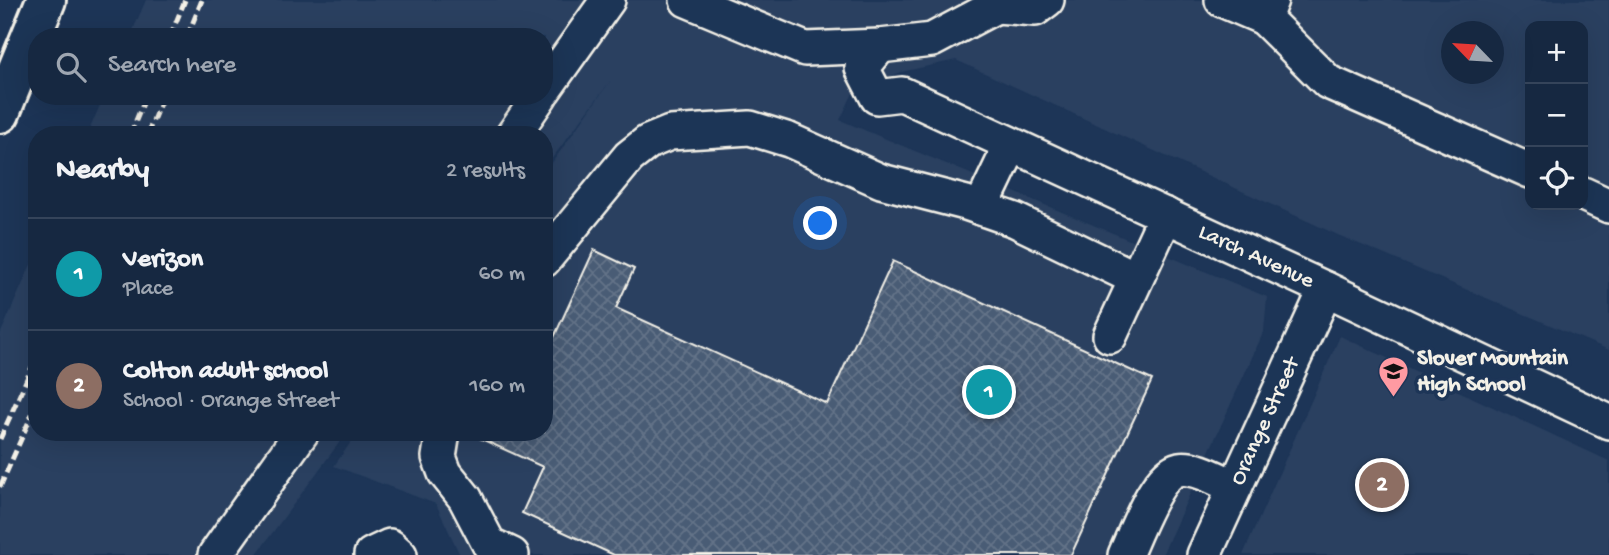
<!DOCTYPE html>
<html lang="en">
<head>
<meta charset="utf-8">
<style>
  body { margin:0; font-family:"Gochi Hand",sans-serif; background:#1f3048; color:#f1f3f6 }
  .controls { position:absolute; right:21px; top:21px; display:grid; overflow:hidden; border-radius:14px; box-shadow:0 7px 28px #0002 }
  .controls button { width:63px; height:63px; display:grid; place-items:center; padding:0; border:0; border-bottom:2px solid #35445a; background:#162841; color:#f1f3f6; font:35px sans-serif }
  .compass { position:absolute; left:1441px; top:21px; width:63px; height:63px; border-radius:50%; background:#162841; box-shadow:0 7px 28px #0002; rotate:295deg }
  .you { position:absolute; left:821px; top:224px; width:24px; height:24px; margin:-18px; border:5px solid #fff; border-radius:50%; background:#1a73e8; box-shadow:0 0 0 10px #1a73e833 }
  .badge { display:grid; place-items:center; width:46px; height:46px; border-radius:50%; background:#ff9aa2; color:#fff; font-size:23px; font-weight:700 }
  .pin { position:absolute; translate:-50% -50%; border:4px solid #fff; box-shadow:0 2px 7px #0006 }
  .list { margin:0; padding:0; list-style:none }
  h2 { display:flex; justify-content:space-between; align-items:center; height:91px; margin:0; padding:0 28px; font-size:30px }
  h2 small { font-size:23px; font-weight:400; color:#9ea6b1 }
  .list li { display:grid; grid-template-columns:46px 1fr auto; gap:21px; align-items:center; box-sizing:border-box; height:112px; padding:0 28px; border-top:2px solid #35445a }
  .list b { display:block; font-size:26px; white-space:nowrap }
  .list p { margin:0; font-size:23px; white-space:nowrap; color:#9ea6b1 }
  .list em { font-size:23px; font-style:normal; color:#9ea6b1 }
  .icon { flex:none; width:38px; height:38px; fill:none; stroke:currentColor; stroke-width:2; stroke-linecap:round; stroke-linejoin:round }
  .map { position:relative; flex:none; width:1609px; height:555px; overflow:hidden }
  .search { position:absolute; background:#162841; box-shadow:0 7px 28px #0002; left:28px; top:28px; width:525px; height:77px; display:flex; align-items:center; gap:18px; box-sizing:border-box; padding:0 24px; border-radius:28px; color:#9ea6b1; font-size:26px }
  .panel { position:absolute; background:#162841; box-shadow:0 7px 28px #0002; left:28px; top:126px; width:525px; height:315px; border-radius:28px }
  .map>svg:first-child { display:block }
  .built { fill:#2a4060; fill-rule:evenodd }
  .building { fill:url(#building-cross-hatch); stroke:#f4f1e8; stroke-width:2 }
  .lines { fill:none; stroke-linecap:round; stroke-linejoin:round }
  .minor-casing { stroke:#f4f1e8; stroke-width:38 }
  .highway-casing { stroke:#f4f1e8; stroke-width:44 }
  .minor { stroke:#1d3557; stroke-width:33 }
  .highway { stroke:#1d3557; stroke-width:38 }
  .rail { stroke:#f4f1e8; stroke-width:5; stroke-dasharray:10 5; stroke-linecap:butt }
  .labels { text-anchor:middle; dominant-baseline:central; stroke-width:7; stroke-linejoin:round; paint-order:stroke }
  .street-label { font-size:23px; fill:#f4f1e8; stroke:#1d3557 }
  .poi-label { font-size:23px; font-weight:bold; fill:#f4f1e8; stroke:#1d3557; text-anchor:start }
</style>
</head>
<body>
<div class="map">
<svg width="1609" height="555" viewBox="0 0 1609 555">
  <defs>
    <pattern id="building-cross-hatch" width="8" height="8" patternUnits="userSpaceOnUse" patternTransform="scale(1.75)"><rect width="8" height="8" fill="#485b74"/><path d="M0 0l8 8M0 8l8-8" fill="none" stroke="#637388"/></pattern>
  </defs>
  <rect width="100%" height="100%" fill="#1d3557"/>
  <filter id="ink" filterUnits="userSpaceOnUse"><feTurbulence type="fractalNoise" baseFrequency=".0143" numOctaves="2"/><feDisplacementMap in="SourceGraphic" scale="14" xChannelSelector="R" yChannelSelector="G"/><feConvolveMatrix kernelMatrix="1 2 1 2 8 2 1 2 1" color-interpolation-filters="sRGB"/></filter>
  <g filter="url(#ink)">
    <path class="built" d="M 146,0 L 1609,0 L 1609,350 L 1338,235 L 956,60 L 901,72 L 853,93 L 840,120 L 1267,297 L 1264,331 L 1162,555 L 460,555 L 436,504 L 334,466 L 358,432 L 544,432 L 544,174 L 611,80 L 544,169 L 544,135 L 87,135 L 104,96 L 544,96 L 544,37 L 130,37 ZM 1530,26 L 1583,26 L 1583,205 L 1530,205 ZM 1452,32 L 1494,32 L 1494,74 L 1452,74 Z
      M 37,251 L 37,432 L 347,432 L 256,555 L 0,555 L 0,335 Z
      M 1340,336 L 1609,461 L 1609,555 L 1243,555 Z"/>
    <path class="building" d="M 594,250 L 634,269 L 616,308 L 827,404 L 893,261 L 1152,380 L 1071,555 L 614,555 L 522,513 L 543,467 L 477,437 L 480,432 L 544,432 L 544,344 L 550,346 Z"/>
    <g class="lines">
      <defs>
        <g id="minor">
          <path d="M 687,0 L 805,49 L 880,46 L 932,40 L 996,6 L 1001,0"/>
          <path d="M 1222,0 L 1264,18 L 1271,0"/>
          <path d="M 996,6 L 1035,9 L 1047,0"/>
          <path d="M 1264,18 L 1328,82 L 1530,171"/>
          <path id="s1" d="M 880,46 L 862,68 L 877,97 L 902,94 L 1326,289 L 1609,422"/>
          <path d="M 544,90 L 608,0"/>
          <path d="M 513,135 L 540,96"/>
          <path d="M 1583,194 L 1609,206"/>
          <path d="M 981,208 L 1011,145"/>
          <path d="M 544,260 L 629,157 L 648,142 L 670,133 L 750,128 L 789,140 L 881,181 L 966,203 L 1015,220 L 1135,278"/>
          <path d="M 1110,336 L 1166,215"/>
          <path d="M 443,432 L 439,457 L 445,473 L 465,498 L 489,544 L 512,555"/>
          <path d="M 215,555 L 302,432"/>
          <path d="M 371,555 L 390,546 L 400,555"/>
          <path d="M 1125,555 C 1135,534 1156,474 1179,469 C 1196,466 1220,481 1235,487"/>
          <path id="s2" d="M 1204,555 L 1326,289"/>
        </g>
        <path id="highway" d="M 0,113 L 46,0"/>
      </defs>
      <use href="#minor" class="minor-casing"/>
      <use href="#highway" class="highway-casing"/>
      <use href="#minor" class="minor"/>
      <use href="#highway" class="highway"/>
      <path class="rail" d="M 170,37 L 185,0
        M 187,37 L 202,0
        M 130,135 L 146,96
        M 147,135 L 163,96
        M 0,439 L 37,356
        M 0,487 L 37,403"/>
    </g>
  </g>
  <defs>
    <symbol id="school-pin" viewBox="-11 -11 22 30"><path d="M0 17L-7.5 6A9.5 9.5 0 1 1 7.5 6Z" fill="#ff9aa2" stroke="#1d3557"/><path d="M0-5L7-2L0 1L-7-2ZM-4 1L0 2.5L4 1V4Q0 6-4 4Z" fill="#111"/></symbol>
  </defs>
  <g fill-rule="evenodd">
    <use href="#school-pin" x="1376" y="354" width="35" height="47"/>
  </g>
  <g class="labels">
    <g class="street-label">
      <text stroke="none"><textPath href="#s1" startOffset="476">Larch Avenue</textPath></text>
      <text stroke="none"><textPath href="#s2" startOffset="147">Orange Street</textPath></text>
    </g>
    <g class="poi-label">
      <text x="1417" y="359">Slover Mountain<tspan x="1417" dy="26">High School</tspan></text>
    </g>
  </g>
</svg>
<div class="controls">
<button>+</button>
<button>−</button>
<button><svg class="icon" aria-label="locate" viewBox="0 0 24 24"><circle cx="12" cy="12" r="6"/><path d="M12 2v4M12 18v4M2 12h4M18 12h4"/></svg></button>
</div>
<svg class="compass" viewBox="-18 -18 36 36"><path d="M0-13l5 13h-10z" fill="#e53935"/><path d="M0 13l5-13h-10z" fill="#9ea6b1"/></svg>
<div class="you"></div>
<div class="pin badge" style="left:989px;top:392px;background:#0f9aa8">1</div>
<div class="pin badge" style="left:1382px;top:485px;background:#8d6e63">2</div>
<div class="search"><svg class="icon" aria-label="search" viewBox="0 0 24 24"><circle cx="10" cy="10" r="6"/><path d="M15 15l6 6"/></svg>Search here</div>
<section class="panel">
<h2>Nearby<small>2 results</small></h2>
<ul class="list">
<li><span class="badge" style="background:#0f9aa8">1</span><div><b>Verizon</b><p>Place</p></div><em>60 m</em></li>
<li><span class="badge" style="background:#8d6e63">2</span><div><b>Colton adult school</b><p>School · Orange Street</p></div><em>160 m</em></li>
</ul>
</section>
</div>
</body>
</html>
